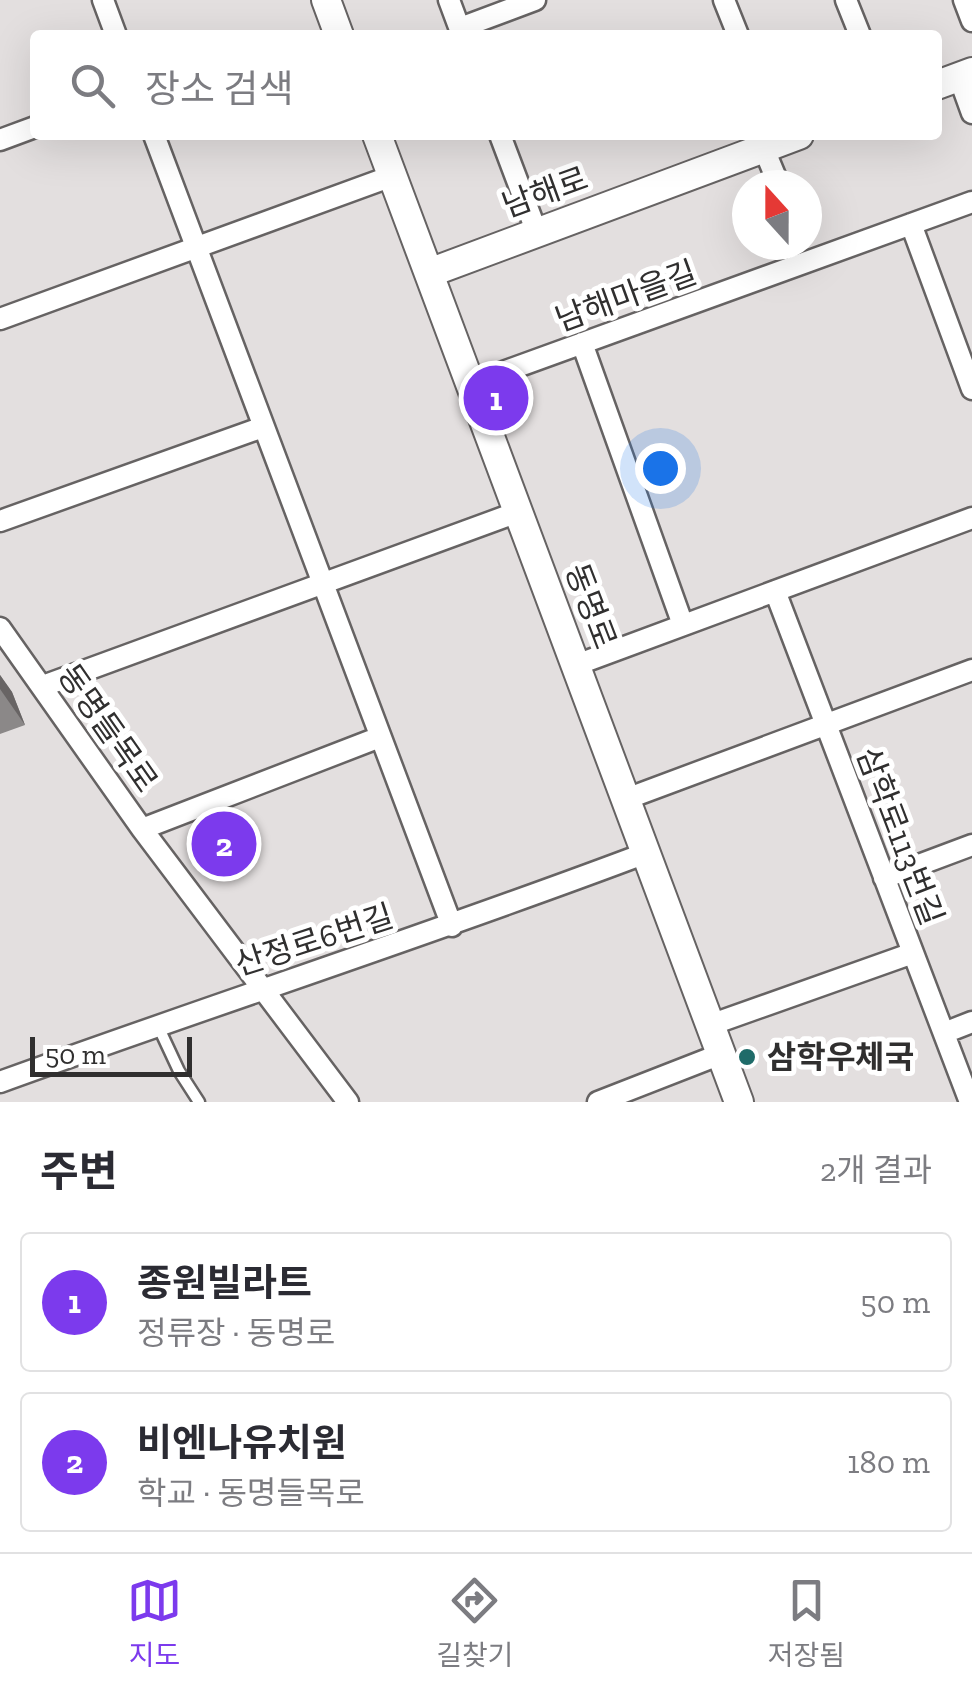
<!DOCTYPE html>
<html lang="ko">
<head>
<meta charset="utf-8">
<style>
  body { margin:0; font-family:"Zilla Slab","Noto Sans KR",serif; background:#f2f2f3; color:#2b2b33 }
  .compass { position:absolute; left:732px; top:170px; width:90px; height:90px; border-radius:50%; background:#fff; box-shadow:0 10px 40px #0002; rotate:339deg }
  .scale { position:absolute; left:30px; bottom:25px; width:162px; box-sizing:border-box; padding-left:10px; border:5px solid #302f2f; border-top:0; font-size:28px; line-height:35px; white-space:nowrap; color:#302f2f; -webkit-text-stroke:8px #fff; paint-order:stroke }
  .you { position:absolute; left:660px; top:468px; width:35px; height:35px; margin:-25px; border:8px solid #fff; border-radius:50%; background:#1a73e8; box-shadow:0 0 0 15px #1a73e833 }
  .badge { display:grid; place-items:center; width:65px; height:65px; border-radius:50%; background:#7c3aed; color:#fff; font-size:32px; font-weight:700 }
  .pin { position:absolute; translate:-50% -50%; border:5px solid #fff; box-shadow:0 2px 10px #0006 }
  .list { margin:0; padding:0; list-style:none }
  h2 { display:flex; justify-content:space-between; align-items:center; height:130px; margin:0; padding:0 40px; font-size:42px }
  h2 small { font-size:32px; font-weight:400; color:#7c7c81 }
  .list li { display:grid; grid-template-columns:65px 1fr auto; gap:30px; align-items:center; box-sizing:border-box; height:140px; margin:0 20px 20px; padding:0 20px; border:2px solid #e1e1e2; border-radius:10px }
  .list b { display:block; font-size:38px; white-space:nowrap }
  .list p { margin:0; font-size:32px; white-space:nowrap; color:#7c7c81 }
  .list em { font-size:32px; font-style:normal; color:#7c7c81 }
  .icon { flex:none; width:55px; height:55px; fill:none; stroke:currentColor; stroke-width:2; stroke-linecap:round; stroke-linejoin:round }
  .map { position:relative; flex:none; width:972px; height:1102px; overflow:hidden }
  .search { position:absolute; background:#fff; box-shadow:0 10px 40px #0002; left:30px; right:30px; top:30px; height:110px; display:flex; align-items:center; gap:25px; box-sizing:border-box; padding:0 35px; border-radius:10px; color:#7c7c81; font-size:38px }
  .sheet { height:450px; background:#fff }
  nav { display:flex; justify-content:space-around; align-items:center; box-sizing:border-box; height:140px; border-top:2px solid #e1e1e2; background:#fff; font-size:28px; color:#7c7c81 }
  nav a { display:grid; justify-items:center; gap:5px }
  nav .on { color:#7c3aed }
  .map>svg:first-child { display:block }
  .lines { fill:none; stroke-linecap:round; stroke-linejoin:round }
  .lane-casing { stroke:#666363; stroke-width:15 }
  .street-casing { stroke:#666363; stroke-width:25 }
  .secondary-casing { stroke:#666363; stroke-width:32 }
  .lane { stroke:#fff; stroke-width:10 }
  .street { stroke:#fff; stroke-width:20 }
  .secondary { stroke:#fff; stroke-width:28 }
  .wall { fill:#8b8888 }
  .shaded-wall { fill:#686464 }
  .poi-dot { fill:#1f6b69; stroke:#fff; stroke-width:4 }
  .labels { text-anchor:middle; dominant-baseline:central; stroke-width:10; stroke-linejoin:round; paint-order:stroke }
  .street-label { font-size:32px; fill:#302f2f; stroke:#fff }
  .poi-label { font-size:32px; font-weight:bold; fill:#302f2f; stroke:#fff; text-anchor:start }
</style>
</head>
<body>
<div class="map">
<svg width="972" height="1102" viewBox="0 0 972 1102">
  <rect width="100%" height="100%" fill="#e3dfdf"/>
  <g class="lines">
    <defs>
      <path id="lane" d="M 158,1026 L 179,1071 L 199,1102"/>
      <path id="street" d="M 103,0 L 116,35
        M 449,0 L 462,35
        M 724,0 L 738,35
        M 846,0 L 860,35
        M 964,0 L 972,21
        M 460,28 L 535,0
        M 959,77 L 972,113
        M 154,135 L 452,926
        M 500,135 L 537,233
        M 0,140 L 35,127
        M 764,149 L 779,185
        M 911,224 L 972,389
        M 0,319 L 392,176
        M 582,343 L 683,625
        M 470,384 L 972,202
        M 0,521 L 263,427
        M 775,591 L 970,1102
        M 0,628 L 142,829 L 348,1102
        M 576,665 L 972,518
        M 43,686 L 518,512
        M 626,799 L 972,670
        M 142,829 L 380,737
        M 884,878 L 972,845
        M 710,1025 L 913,953
        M 944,1033 L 972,1022
        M 0,1082 C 215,1004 432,934 646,853
        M 598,1102 L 721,1054"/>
      <path id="secondary" d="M 326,0 L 339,35
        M 937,85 L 972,72
        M 377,135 L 739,1102
        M 429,273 L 799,135"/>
    </defs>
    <use href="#lane" class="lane-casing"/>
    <use href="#street" class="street-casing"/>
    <use href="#secondary" class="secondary-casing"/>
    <use href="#lane" class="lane"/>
    <use href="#street" class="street"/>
    <use href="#secondary" class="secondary"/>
  </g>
  <path class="wall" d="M 0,675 L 12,692 L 25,725 L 0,734 Z"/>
  <path class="shaded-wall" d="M 0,675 L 12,692 L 25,725 L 0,689 Z"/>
  <circle class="poi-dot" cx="747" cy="1057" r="10"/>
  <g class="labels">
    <g class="street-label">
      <text transform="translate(545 192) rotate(-20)">남해로</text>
      <text transform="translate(626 296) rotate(-20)">남해마을길</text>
      <text transform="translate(591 606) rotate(69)">동명로</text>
      <text transform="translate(108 728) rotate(55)">동명들목로</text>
      <text transform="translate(900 836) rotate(69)">삼학로113번길</text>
      <text transform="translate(314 940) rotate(-18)">산정로6번길</text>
    </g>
    <g class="poi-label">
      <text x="767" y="1057">삼학우체국</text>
    </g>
  </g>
</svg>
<svg class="compass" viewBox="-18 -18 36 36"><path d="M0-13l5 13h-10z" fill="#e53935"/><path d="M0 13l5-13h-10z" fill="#7c7c81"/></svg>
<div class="scale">50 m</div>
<div class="you"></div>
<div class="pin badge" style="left:496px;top:398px">1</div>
<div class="pin badge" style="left:224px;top:844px">2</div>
<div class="search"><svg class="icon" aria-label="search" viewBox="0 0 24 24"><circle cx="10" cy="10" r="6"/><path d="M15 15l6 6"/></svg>장소 검색</div>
</div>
<section class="sheet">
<h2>주변<small>2개 결과</small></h2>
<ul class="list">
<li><span class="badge">1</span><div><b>종원빌라트</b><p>정류장 · 동명로</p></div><em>50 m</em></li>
<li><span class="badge">2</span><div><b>비엔나유치원</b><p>학교 · 동명들목로</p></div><em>180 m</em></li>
</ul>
</section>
<nav>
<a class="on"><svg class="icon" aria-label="map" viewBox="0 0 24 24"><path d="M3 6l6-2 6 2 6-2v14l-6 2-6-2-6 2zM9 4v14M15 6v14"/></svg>지도</a>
<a><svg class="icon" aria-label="directions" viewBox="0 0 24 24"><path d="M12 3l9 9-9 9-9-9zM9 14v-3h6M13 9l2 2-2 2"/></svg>길찾기</a>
<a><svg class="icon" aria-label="saved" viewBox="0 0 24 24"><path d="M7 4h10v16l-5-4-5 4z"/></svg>저장됨</a>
</nav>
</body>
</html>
